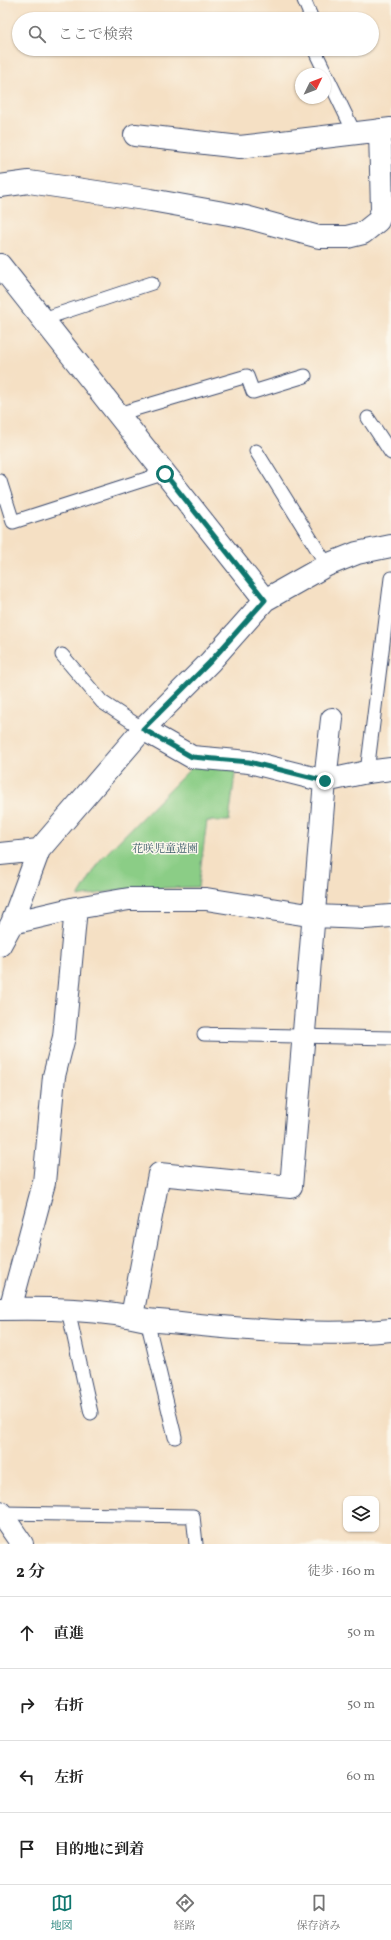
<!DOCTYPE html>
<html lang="ja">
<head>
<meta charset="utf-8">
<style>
  body { margin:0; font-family:Vollkorn,"Noto Serif JP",serif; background:#f6f6f6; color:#222 }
  .controls { position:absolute; right:12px; bottom:12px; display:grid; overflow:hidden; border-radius:8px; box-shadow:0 1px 3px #0004 }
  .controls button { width:36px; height:36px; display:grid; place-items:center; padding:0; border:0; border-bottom:1px solid #e0e0e0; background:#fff; color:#222; font:20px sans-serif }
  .compass { position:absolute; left:295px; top:68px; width:36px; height:36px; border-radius:50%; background:#fff; box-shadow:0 1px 3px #0004; rotate:47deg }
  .stop { position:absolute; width:12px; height:12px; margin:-9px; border:3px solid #0f766e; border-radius:50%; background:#fff }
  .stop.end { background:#0f766e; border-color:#fff; box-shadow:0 1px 4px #0008 }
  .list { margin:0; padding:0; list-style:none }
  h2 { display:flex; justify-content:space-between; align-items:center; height:52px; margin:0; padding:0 16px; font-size:17px }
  h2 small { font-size:13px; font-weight:400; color:#767676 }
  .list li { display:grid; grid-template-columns:26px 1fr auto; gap:12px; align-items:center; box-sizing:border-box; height:72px; padding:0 16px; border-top:1px solid #e0e0e0 }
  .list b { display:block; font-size:15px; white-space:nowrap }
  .list em { font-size:13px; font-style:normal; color:#767676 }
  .icon { flex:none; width:22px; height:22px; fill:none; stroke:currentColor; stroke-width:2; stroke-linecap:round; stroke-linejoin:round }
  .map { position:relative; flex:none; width:391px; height:1544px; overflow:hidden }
  .search { position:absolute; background:#fff; box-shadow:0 1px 3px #0004; left:12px; right:12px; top:12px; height:44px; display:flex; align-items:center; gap:10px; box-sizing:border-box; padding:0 14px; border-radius:22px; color:#767676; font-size:15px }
  .sheet { height:340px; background:#fff }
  nav { display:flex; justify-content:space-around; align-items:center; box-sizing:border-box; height:56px; border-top:1px solid #e0e0e0; background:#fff; font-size:11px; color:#767676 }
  nav a { display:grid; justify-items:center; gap:2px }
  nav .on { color:#0f766e }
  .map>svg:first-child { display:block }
  .green { fill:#8bcd86; stroke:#537e72 }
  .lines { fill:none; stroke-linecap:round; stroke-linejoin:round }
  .service-casing { stroke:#3c4a6d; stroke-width:15 }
  .minor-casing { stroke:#3c4a6d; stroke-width:24 }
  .service { stroke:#fff; stroke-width:13 }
  .minor { stroke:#fff; stroke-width:22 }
  .route { stroke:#0f766e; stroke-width:5 }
  .labels { text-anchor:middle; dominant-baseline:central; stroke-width:3; stroke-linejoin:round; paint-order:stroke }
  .park-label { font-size:11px; fill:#3d5e6a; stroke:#fbf7ec }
</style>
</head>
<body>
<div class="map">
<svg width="391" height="1544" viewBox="0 0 391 1544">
  <rect width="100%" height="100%" fill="#fbf7ec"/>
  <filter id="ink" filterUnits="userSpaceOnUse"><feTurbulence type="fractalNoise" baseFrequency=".025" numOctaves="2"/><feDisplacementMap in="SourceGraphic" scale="8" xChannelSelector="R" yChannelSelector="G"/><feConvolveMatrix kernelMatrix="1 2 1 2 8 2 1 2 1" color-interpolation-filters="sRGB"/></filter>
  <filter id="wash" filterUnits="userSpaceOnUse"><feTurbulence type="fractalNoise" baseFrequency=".012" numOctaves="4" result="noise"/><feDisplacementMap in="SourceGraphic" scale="16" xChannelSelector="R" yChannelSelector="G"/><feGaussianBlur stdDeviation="0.9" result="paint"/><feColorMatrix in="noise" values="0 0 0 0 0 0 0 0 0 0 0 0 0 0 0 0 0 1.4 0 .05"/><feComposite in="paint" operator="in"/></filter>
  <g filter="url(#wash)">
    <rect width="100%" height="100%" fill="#f5e0c4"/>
    <path class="green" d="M 195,764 L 236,766 L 229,821 L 207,821 L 198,887 L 126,889 L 78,897 L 101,859 Z"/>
  </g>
  <g filter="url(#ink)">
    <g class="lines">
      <defs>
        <path id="service" d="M 304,0 L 312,19
          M 314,49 L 354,132
          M 43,319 L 152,283
          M 118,414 L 247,376 L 253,392 L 305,376
          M 368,418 L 391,453
          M 256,451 L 327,565
          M 0,481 L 13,522 L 165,473
          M 62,655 L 102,702 L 143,729
          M 367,772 L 391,578
          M 208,1034 L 204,1034 L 391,1038
          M 68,1310 L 91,1413
          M 147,1320 L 175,1437
          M 1,1513 L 193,1516 L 196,1544"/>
        <path id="minor" d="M 135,135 L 240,147 L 391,129
          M 0,186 L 29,182 L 151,200 L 246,217 L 319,237 L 347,237 L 363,233 L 378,221 L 382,210 L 380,130
          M 0,265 L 265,600
          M 143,729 L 192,757 L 249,762 L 325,781 L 367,772 L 391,769
          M 0,854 L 39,850
          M 12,923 L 76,908 L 129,899 L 206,899 L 315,916 L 365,918 L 391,916
          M 0,945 L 12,923 L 39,850 L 143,729 L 210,662 L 265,600 L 327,565 L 357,553 L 391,546
          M 0,1309 C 49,1308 100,1309 147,1320 C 228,1327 310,1338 391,1330
          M 10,1309 L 44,1183 L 54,1076 L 64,1037 L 76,908
          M 132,1316 L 159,1174 L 291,1187 L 325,781 L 332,719
          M 0,1512 L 22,1544"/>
      </defs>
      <use href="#service" class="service-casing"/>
      <use href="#minor" class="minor-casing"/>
      <use href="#service" class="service"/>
      <use href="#minor" class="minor"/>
    </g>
  </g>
  <g class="lines" filter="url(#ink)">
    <path class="route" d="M 165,474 L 265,600 L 210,662 L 143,729 L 192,757 L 249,762 L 325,781"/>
  </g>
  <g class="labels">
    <g class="park-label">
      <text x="165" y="849">花咲児童遊園</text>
    </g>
  </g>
</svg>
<div class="controls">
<button><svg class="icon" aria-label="layers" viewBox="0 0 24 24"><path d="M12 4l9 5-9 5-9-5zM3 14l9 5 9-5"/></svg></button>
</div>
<svg class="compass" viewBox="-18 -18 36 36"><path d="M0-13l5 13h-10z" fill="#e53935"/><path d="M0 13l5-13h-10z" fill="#767676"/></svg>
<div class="stop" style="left:165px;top:474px"></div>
<div class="stop end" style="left:325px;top:781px"></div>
<div class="search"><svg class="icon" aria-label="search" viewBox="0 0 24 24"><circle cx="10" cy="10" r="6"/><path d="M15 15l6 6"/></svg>ここで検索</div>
</div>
<section class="sheet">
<h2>2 分<small>徒歩 · 160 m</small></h2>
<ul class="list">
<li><svg class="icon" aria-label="ahead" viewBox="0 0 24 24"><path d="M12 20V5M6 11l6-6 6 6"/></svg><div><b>直進</b></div><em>50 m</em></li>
<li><svg class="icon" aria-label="right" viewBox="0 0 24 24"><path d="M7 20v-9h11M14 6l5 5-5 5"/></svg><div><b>右折</b></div><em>50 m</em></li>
<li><svg class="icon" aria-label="left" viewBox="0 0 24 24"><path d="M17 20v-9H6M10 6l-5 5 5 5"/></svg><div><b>左折</b></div><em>60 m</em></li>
<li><svg class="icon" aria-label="arrive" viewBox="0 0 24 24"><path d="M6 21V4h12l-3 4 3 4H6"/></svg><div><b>目的地に到着</b></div></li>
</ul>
</section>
<nav>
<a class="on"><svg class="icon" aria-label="map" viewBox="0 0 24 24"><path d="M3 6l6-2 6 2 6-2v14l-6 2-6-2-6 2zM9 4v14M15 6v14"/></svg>地図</a>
<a><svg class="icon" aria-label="directions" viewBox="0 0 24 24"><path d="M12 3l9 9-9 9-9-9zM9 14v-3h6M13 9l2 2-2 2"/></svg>経路</a>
<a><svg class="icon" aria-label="saved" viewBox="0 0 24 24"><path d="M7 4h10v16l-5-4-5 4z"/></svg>保存済み</a>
</nav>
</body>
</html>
